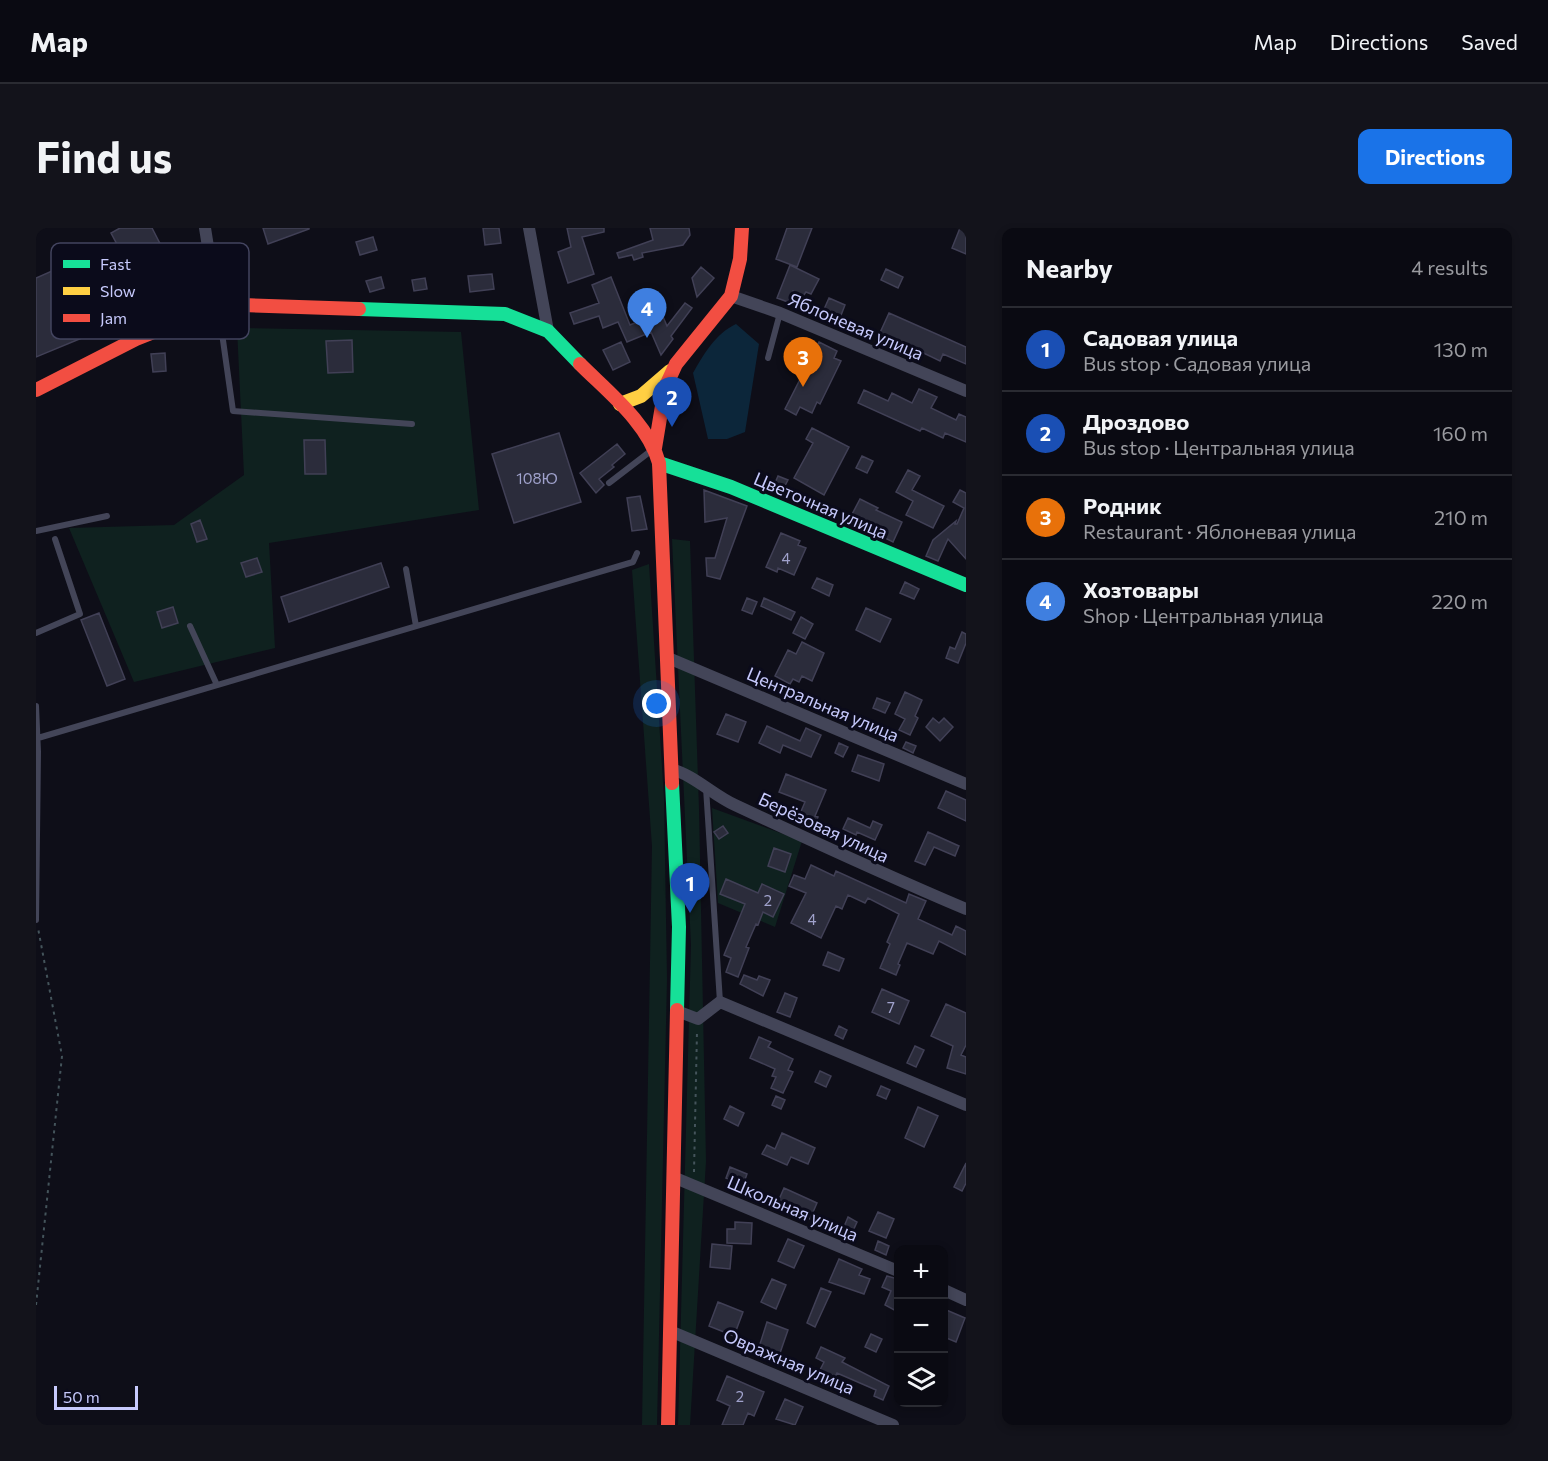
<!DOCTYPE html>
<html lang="en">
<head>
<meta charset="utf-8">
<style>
  body { margin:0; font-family:Commissioner,sans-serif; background:#13131b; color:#f1f3f6 }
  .controls { position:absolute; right:18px; bottom:18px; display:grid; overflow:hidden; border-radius:12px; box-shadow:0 3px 9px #0003 }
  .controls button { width:54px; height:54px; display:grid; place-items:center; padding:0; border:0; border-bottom:2px solid #2a2b32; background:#0a0a12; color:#f1f3f6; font:30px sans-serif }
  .scale { position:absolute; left:18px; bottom:15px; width:84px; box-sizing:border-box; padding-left:6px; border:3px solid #c7cafd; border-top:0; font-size:16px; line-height:21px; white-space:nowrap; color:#c7cafd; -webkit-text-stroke:4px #0b0b1b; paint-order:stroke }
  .you { position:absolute; left:621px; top:476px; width:21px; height:21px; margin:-15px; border:4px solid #fff; border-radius:50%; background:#1a73e8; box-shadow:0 0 0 9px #1a73e833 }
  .badge { display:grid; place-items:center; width:39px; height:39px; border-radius:50%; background:#1a73e8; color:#fff; font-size:20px; font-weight:700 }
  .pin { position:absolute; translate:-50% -50px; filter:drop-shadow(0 2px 3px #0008) }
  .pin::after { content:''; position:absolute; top:32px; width:21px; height:18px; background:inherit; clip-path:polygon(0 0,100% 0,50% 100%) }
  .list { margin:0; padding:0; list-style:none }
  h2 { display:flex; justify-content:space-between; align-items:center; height:78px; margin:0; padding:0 24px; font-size:26px }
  h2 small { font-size:20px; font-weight:400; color:#999a9f }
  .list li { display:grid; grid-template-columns:39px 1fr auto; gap:18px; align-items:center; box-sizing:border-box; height:84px; padding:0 24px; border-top:2px solid #2a2b32 }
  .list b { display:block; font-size:22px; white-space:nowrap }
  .list p { margin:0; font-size:20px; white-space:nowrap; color:#999a9f }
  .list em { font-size:20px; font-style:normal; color:#999a9f }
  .icon { flex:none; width:33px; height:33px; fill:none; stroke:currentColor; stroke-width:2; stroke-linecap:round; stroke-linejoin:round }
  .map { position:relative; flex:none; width:930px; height:1197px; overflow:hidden; border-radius:12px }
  header { display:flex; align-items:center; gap:36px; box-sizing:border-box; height:84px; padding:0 30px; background:#0a0a12; border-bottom:2px solid #2a2b32 }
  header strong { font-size:28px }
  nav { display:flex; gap:33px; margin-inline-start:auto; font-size:21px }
  .intro { display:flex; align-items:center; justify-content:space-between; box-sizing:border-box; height:144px; padding:0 36px }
  h1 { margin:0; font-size:42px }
  .button { padding:15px 27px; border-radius:12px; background:#1a73e8; color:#fff; font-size:21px; font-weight:700 }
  main { display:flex; gap:36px; padding:0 36px }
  aside { flex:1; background:#0a0a12; border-radius:12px; box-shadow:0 3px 9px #0003 }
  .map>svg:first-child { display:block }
  .green { fill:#0f211f }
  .water { fill:#0c263a }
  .building { fill:#2b2c3b; stroke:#414056; stroke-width:1.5 }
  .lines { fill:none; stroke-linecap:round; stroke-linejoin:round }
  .path { stroke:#44545b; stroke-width:2; stroke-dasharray:3 4.5; stroke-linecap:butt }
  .lane { stroke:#434558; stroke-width:6 }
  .street { stroke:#434558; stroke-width:12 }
  .fast { stroke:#16e098; stroke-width:14 }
  .slow { stroke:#ffcf43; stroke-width:14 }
  .jam { stroke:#f24e42; stroke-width:14 }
  .labels { text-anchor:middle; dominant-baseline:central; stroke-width:6; stroke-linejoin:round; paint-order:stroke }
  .number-label { font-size:15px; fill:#a0a2cc }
  .street-label { font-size:18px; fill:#c7cafd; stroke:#0b0b1b }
  .key { fill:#0b0b1b; stroke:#43445f; stroke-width:1.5 }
  .key-label { font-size:16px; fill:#c7cafd }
</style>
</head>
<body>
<header>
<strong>Map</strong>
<nav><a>Map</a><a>Directions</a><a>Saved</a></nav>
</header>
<div class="intro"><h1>Find us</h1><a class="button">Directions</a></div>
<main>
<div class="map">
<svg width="930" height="1197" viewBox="0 0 930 1197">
  <rect width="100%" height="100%" fill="#0e0e18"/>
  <path class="green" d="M 201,100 L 425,104 L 443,282 L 233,315 L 239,420 L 98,454 L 33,300 L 138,297 L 208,247 Z
    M 636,311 L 654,313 L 663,581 L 670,933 L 654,1197 L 642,1197 L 655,717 Z
    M 613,336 L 628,570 L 631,751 L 621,1197 L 606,1197 L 616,618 L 596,342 Z
    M 676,580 L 766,613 L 739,699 L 682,675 Z"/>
  <path class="water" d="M 700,96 L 723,116 L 709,204 L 691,211 L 672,211 L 657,145 C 668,126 679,106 700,96 Z"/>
  <path class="building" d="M 84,0 L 116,0 L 134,35 L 100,52 L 75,5 Z
    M 227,0 L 273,0 L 273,1 L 232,16 Z
    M 447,0 L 463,0 L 465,15 L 449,17 Z
    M 531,0 L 568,0 L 568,4 L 546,9 L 558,46 L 532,55 L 522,24 L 535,19 Z
    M 614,0 L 653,0 L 654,7 L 647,17 L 606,25 L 607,29 L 598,32 L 596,27 L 583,30 L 581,25 L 617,12 Z
    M 751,0 L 776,0 L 761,39 L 740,31 Z
    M 924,0 L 930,0 L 930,26 L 916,20 Z
    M 337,9 L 341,22 L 324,27 L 320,14 Z
    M 41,32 L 70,100 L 0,129 L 0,50 Z
    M 754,37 L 783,51 L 775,66 L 770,64 L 767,68 L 757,63 L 752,74 L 741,70 Z
    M 665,39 L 678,50 L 661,69 L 656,50 Z
    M 850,41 L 867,49 L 862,60 L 845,52 Z
    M 456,46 L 458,61 L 434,64 L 432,48 Z
    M 345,49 L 348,60 L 334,64 L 330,53 Z
    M 575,49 L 594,97 L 625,84 L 631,98 L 649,75 L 656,80 L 635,108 L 637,111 L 625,127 L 615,104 L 591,114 L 582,94 L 567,100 L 563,88 L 538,96 L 534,85 L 563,75 L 556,57 Z
    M 389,50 L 391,61 L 378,63 L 376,52 Z
    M 793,70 L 809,77 L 802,95 L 785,88 Z
    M 853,85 L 930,119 L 930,136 L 907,126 L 904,133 L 871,117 L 869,121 L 842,109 Z
    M 316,112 L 317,144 L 292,145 L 290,113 Z
    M 585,114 L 594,134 L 577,142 L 567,122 Z
    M 783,114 L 801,123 L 798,130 L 805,133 L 784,176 L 781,174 L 776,185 L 764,179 L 760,187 L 749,181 Z
    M 129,125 L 130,143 L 117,144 L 115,126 Z
    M 883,161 L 901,169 L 895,180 L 920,192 L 923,186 L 930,189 L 930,214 L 909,205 L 907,210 L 886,200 L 884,203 L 822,175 L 828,162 L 852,173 L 856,165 L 876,175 Z
    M 776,200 L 813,219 L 788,267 L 758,250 L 777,215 L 770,211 Z
    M 523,205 L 545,274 L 478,295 L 456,226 Z
    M 268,212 L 289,212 L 290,246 L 269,246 Z
    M 581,216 L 589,226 L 576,237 L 578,239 L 563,251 L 568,257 L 560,265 L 544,245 Z
    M 826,228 L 837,233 L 831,245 L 820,240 Z
    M 872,242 L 884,248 L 876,262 L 908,278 L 897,300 L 870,287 L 877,273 L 860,264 Z
    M 742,248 L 752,252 L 744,267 L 724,259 L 728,250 L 739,255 Z
    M 668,262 L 711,278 L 684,351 L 671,348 L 670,330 L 679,330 L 691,290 L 669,294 Z
    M 924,262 L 930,265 L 930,331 L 912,311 L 902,333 L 890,328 L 897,312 L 920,293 L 919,296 L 921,296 L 928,280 L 917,274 Z
    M 604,268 L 611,301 L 596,303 L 591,270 Z
    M 824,271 L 842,280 L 840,282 L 866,294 L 857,314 L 813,292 Z
    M 164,292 L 171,311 L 161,314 L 155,296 Z
    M 745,305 L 764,313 L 762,317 L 770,320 L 758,347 L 742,340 L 741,344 L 730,339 Z
    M 221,330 L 226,344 L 210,349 L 205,335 Z
    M 345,335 L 353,359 L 253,394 L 245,369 Z
    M 781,350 L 797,357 L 793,368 L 776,360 Z
    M 869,354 L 883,361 L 878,371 L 864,365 Z
    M 711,370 L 721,374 L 716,386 L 706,382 Z
    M 728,370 L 759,384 L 755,392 L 725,378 Z
    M 137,379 L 142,395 L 126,400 L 121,384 Z
    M 830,380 L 855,391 L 844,414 L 820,402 Z
    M 63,385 L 89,451 L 71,458 L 45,392 Z
    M 765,389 L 777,396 L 769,411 L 757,405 Z
    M 926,404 L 930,406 L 930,415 L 922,435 L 910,430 L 914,419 L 919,421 Z
    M 766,414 L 788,425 L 776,453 L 766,448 L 763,454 L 757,451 L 754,456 L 739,448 L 752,422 L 760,426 Z
    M 869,464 L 886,472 L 879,488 L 882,490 L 874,507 L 863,502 L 869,491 L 859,486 Z
    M 841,470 L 854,475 L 849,485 L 837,480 Z
    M 690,486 L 710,494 L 702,514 L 681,506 Z
    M 897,490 L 903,495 L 908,490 L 917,499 L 904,513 L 890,499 Z
    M 731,498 L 764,513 L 770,500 L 785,507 L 775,529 L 747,517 L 744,525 L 723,515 Z
    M 870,514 L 880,518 L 877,525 L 867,520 Z
    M 803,515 L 812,519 L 807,529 L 799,525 Z
    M 822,527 L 848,536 L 843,553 L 816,543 Z
    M 750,546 L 790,562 L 779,588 L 782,589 L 777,602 L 760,595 L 769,574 L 743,564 Z
    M 910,563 L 930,572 L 930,593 L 902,580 Z
    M 812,590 L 834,600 L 837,593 L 846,597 L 839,612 L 821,604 L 820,607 L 807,601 Z
    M 687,598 L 692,605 L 683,611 L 678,604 Z
    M 892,604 L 923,618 L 919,628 L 898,619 L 889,637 L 879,633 Z
    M 738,620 L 755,626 L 749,644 L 732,638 Z
    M 775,637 L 798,648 L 800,643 L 870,675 L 873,666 L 890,673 L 882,691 L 916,707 L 920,698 L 930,703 L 930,727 L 903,713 L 897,726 L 871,715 L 862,736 L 864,737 L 860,747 L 844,740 L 854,716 L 851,714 L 863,686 L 832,670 L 829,675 L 812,667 L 806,681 L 800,678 L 785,710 L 755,695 L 770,665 L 753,658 L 758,647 L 769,651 Z
    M 690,651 L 722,665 L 726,656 L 748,666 L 737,689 L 727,684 L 722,697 L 720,696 L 710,719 L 713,720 L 702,749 L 690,744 L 695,730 L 688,727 L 709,676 L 684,666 Z
    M 792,724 L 808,731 L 803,743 L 787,737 Z
    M 708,747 L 721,752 L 723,748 L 734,752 L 727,768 L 704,756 Z
    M 846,761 L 873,773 L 863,796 L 836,784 Z
    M 749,765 L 761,770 L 754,789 L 741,784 Z
    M 910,776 L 930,785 L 930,817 L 925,827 L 930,829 L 930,846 L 911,840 L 917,818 L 895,808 Z
    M 803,798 L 811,802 L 807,811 L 799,807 Z
    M 723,809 L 735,814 L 732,819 L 757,831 L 752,842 L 757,844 L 747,865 L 735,860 L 740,849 L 736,848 L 739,841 L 714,830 Z
    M 879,818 L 888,822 L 880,839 L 871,835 Z
    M 784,843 L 795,848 L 790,859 L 779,854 Z
    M 845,858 L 854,862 L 850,871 L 841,867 Z
    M 740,868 L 749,872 L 745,881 L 736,877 Z
    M 694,878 L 708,885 L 702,898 L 688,891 Z
    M 882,879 L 902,888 L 888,919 L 869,910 Z
    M 746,905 L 779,920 L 772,936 L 755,929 L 751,937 L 726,926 L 731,917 L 739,921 Z
    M 930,935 L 930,955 L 926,963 L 918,959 Z
    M 694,939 L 711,946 L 707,957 L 690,950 Z
    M 748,960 L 781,975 L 774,991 L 741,976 Z
    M 842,984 L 858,991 L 850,1010 L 833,1003 Z
    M 812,989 L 821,994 L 816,1005 L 807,1001 Z
    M 699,994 L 716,995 L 715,1016 L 691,1015 L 691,1001 L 699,1001 Z
    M 752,1011 L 768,1018 L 758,1040 L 742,1033 Z
    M 842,1013 L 853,1018 L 850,1027 L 839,1022 Z
    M 676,1016 L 696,1018 L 694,1041 L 674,1039 Z
    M 803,1031 L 826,1041 L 823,1047 L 834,1051 L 828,1066 L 793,1054 Z
    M 851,1048 L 862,1051 L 862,1084 L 849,1077 L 855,1063 L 846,1059 Z
    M 736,1051 L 750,1057 L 740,1081 L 725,1074 Z
    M 785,1060 L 795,1064 L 779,1099 L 771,1095 Z
    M 682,1074 L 707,1084 L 698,1108 L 673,1098 Z
    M 908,1081 L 929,1090 L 920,1114 L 908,1109 Z
    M 731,1094 L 752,1102 L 744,1125 L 723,1119 Z
    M 835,1106 L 846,1111 L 840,1124 L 829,1119 Z
    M 785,1119 L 809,1130 L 806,1134 L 853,1158 L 847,1172 L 838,1168 L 840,1162 L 801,1145 L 799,1149 L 784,1142 L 788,1134 L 780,1130 Z
    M 691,1148 L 728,1164 L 718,1188 L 712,1185 L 707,1197 L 686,1197 L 694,1178 L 681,1172 Z
    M 749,1171 L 767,1179 L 759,1197 L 740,1191 Z"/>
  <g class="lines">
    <path class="path" d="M 658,944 L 661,803
      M 0,1077 L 26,828 L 2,700"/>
    <path class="lane" d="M 183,84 L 197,183 L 376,196
      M 732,130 L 744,85
      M 573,255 L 616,222
      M 0,303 L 71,288
      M 370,341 L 380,398
      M 154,398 L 181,457
      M 0,405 L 44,386 L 19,311
      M 0,478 L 2,524 L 0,692
      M 2,510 L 597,334 L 601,325
      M 670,560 L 684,774"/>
    <path class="street" d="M 169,0 L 182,81
      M 493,0 L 512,103
      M 695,68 L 744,85 L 930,163
      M 630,429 L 930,556
      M 635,541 C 658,547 677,567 699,577 C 776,613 852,648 930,681
      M 641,783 L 662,791 L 684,774 L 930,877
      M 637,949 L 862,1043
      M 908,1062 L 930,1072
      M 634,1103 L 857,1197"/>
    <path class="fast" d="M 323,81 L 469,86 L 512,103 L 544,136
      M 623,235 L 695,259 L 930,357
      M 636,555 L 643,699 L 641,782"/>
    <path class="slow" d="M 584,176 L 605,168 L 634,143"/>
    <path class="jam" d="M 544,136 C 572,164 612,195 623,235 L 636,555
      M 0,162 L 100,111 L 153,90 L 180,82 L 207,77 L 323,81
      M 619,220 L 629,160 L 640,136 L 695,68 L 704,31 L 706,0
      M 632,1197 L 641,782"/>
  </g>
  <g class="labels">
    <g class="number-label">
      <text x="501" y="250">108Ю</text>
      <text x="750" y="330">4</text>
      <text x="732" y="672">2</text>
      <text x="776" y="691">4</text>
      <text x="855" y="779">7</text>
      <text x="704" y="1168">2</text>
    </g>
    <g class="street-label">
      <text transform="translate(820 98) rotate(23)">Яблоневая улица</text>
      <text transform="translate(785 277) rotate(23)">Цветочная улица</text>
      <text transform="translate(787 476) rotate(23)">Центральная улица</text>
      <text transform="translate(788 599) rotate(25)">Берёзовая улица</text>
      <text transform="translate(757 980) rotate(23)">Школьная улица</text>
      <text transform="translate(753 1133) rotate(23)">Овражная улица</text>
    </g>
  </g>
  <rect x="15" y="15" width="198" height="96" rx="9" class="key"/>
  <rect x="27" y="32" width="27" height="8" fill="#16e098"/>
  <rect x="27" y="59" width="27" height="8" fill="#ffcf43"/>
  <rect x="27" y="86" width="27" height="8" fill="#f24e42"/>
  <g class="key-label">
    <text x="64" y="42">Fast</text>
    <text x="64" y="69">Slow</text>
    <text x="64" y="96">Jam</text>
  </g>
</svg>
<div class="controls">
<button>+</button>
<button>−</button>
<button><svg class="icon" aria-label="layers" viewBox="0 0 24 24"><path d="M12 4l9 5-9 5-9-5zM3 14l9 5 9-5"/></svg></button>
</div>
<div class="scale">50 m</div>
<div class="you"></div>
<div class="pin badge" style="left:654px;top:685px;background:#1a4fb4">1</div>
<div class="pin badge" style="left:636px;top:199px;background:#1a4fb4">2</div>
<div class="pin badge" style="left:767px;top:159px;background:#e8710a">3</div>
<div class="pin badge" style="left:611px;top:110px;background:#3f7fe0">4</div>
</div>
<aside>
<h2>Nearby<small>4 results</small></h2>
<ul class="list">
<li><span class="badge" style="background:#1a4fb4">1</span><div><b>Садовая улица</b><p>Bus stop · Садовая улица</p></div><em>130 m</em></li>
<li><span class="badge" style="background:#1a4fb4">2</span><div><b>Дроздово</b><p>Bus stop · Центральная улица</p></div><em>160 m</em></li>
<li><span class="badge" style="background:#e8710a">3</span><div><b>Родник</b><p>Restaurant · Яблоневая улица</p></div><em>210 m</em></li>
<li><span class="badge" style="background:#3f7fe0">4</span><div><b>Хозтовары</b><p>Shop · Центральная улица</p></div><em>220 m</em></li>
</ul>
</aside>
</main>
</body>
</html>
